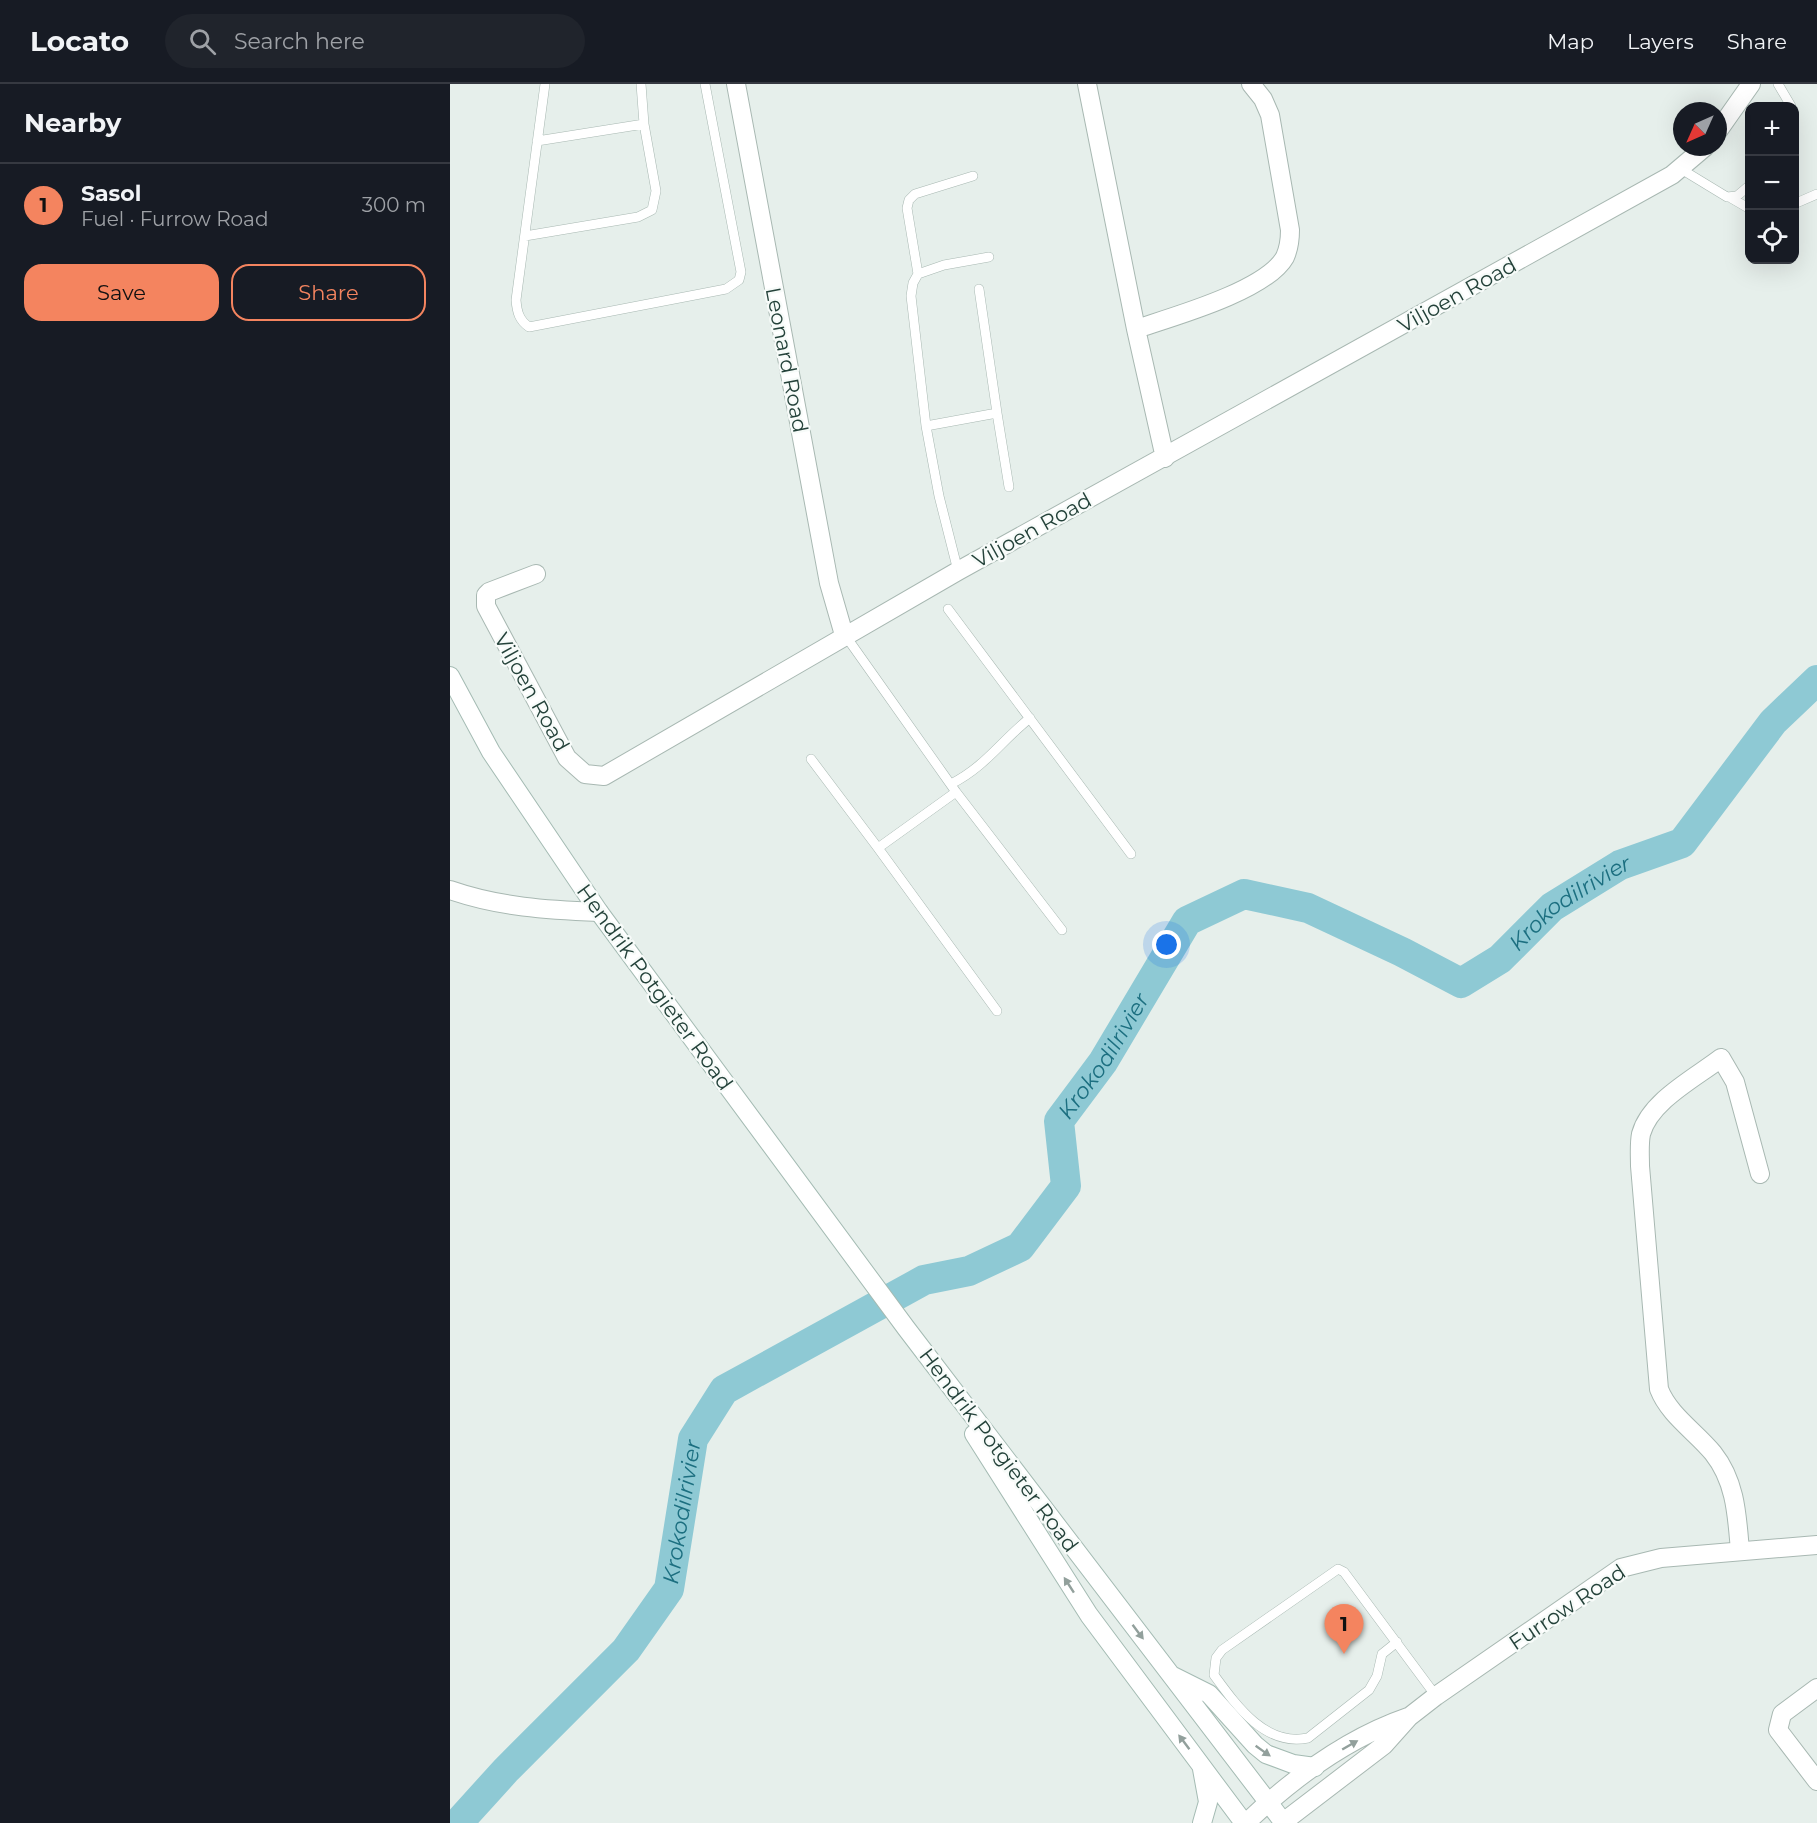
<!DOCTYPE html>
<html lang="en">
<head>
<meta charset="utf-8">
<style>
  body { margin:0; font-family:Montserrat,sans-serif; background:#20242c; color:#f1f3f6 }
  .controls { position:absolute; right:18px; top:18px; display:grid; overflow:hidden; border-radius:12px; box-shadow:0 6px 24px #0002 }
  .controls button { width:54px; height:54px; display:grid; place-items:center; padding:0; border:0; border-bottom:2px solid #363941; background:#171b24; color:#f1f3f6; font:30px sans-serif }
  .compass { position:absolute; left:1223px; top:18px; width:54px; height:54px; border-radius:50%; background:#171b24; box-shadow:0 6px 24px #0002; rotate:225deg }
  .you { position:absolute; left:717px; top:861px; width:21px; height:21px; margin:-15px; border:4px solid #fff; border-radius:50%; background:#1a73e8; box-shadow:0 0 0 9px #1a73e833 }
  .badge { display:grid; place-items:center; width:39px; height:39px; border-radius:50%; background:#f4845f; color:#111; font-size:20px; font-weight:700 }
  .pin { position:absolute; translate:-50% -50px; filter:drop-shadow(0 2px 3px #0008) }
  .pin::after { content:''; position:absolute; top:32px; width:21px; height:18px; background:inherit; clip-path:polygon(0 0,100% 0,50% 100%) }
  .list { margin:0; padding:0; list-style:none }
  h2 { display:flex; justify-content:space-between; align-items:center; height:78px; margin:0; padding:0 24px; font-size:26px }
  h2 small { font-size:20px; font-weight:400; color:#9ea1a6 }
  .list li { display:grid; grid-template-columns:39px 1fr auto; gap:18px; align-items:center; box-sizing:border-box; height:84px; padding:0 24px; border-top:2px solid #363941 }
  .list b { display:block; font-size:22px; white-space:nowrap }
  .list p { margin:0; font-size:20px; white-space:nowrap; color:#9ea1a6 }
  .list em { font-size:20px; font-style:normal; color:#9ea1a6 }
  .actions { display:flex; gap:12px; padding:18px 24px }
  .actions a { flex:1; padding:14px 0; border:2px solid #f4845f; border-radius:18px; text-align:center; font-size:21px; color:#f4845f }
  .actions .main { background:#f4845f; color:#111 }
  .icon { flex:none; width:33px; height:33px; fill:none; stroke:currentColor; stroke-width:2; stroke-linecap:round; stroke-linejoin:round }
  .map { position:relative; flex:none; width:1367px; height:1739px; overflow:hidden }
  header { display:flex; align-items:center; gap:36px; box-sizing:border-box; height:84px; padding:0 30px; background:#171b24; border-bottom:2px solid #363941 }
  header strong { font-size:28px }
  nav { display:flex; gap:33px; margin-inline-start:auto; font-size:21px }
  .search { width:420px; height:54px; background:#20242c; display:flex; align-items:center; gap:15px; box-sizing:border-box; padding:0 21px; border-radius:33px; color:#9ea1a6; font-size:22px }
  main { display:flex }
  aside { flex:1; background:#171b24 }
  .map>svg:first-child { display:block }
  .lines { fill:none; stroke-linecap:round; stroke-linejoin:round }
  .river { stroke:#8ec9d4; stroke-width:30 }
  .service-casing { stroke:#a8b8b2; stroke-width:10 }
  .minor-casing { stroke:#a8b8b2; stroke-width:20 }
  .secondary-casing { stroke:#a4bbb3; stroke-width:20 }
  .service { stroke:#fff; stroke-width:9 }
  .minor { stroke:#fff; stroke-width:18 }
  .secondary { stroke:#fff; stroke-width:18 }
  .oneway { fill:#92a09c }
  .labels { text-anchor:middle; dominant-baseline:central; stroke-width:4.5; stroke-linejoin:round; paint-order:stroke }
  .street-label { font-size:21px; fill:#24423a; stroke:#f7fbf9 }
  .water-label { font-size:22px; font-style:italic; fill:#1c6f80; stroke:#f7fbf9 }
</style>
</head>
<body>
<header>
<strong>Locato</strong>
<div class="search"><svg class="icon" aria-label="search" viewBox="0 0 24 24"><circle cx="10" cy="10" r="6"/><path d="M15 15l6 6"/></svg>Search here</div>
<nav><a>Map</a><a>Layers</a><a>Share</a></nav>
</header>
<main>
<aside>
<h2>Nearby<small></small></h2>
<ul class="list">
<li><span class="badge">1</span><div><b>Sasol</b><p>Fuel · Furrow Road</p></div><em>300 m</em></li>
</ul>
<div class="actions"><a class="main">Save</a><a>Share</a></div>
</aside>
<div class="map">
<svg width="1367" height="1739" viewBox="0 0 1367 1739">
  <rect width="100%" height="100%" fill="#e6efeb"/>
  <g class="lines">
    <path class="river" id="s1" d="M 8,1739 L 56,1686 L 176,1566 L 219,1505 L 243,1355 L 274,1306 L 474,1196 L 519,1187 L 570,1163 L 616,1102 L 609,1037 L 653,978 L 737,837 L 794,810 L 858,824 L 952,868 L 1011,899 L 1050,875 L 1102,823 L 1170,781 L 1232,759 L 1323,638 L 1367,596"/>
    <defs>
      <path id="service" d="M 95,0 L 66,216 C 67,228 69,236 79,243 L 276,205 L 289,196 L 291,188 L 255,0
        M 1328,0 L 1341,22
        M 87,57 L 194,40
        M 1231,85 L 1277,113 L 1287,112 L 1300,101
        M 1281,114 L 1300,125
        M 1344,120 L 1367,110
        M 75,152 L 188,133 L 202,126 L 206,107 L 194,40 L 191,0
        M 468,190 L 457,124 L 459,116 L 465,110 L 523,92
        M 529,205 L 547,329
        M 476,342 L 547,329 L 559,403
        M 508,487 L 489,412 L 476,342 L 461,212 L 463,199 L 468,190 L 494,181 L 539,173
        M 498,525 L 681,770
        M 395,551 L 506,708 L 612,846
        M 361,675 L 428,764 L 506,708
        M 501,700 C 536,682 550,658 580,634
        M 428,764 L 547,927
        M 947,1558 L 932,1570 L 927,1592 L 919,1606 L 858,1654 C 815,1663 786,1621 764,1591 L 766,1574 L 772,1566 L 888,1485 L 894,1488 L 986,1612"/>
      <path id="minor" d="M 286,0 L 379,499 L 394,551
        M 637,0 L 686,245 L 715,374
        M 1268,47 L 1301,0
        M 686,245 C 722,233 816,207 835,173 C 839,164 840,155 840,146 L 820,31 L 813,15 L 801,0
        M 86,490 L 39,508 L 36,511 L 36,522 L 117,674 L 135,690 L 154,692 L 508,487 L 1222,91 L 1255,63
        M 0,806 C 49,823 97,826 149,828
        M 1290,1467 C 1287,1432 1286,1398 1263,1369 C 1246,1348 1219,1331 1209,1305 L 1190,1082 C 1190,1072 1189,1060 1191,1050 C 1200,1017 1245,994 1271,974 L 1285,998 L 1310,1090
        M 1367,1604 L 1332,1630 L 1328,1646 L 1367,1697
        M 796,1739 C 842,1695 897,1654 958,1633
        M 832,1739 L 934,1661 L 959,1633 L 986,1612 L 1171,1484 L 1211,1474 L 1367,1461"/>
      <path id="secondary" d="M 0,592 L 41,668 L 149,828 L 456,1244 L 834,1739
        M 524,1350 L 639,1531 L 794,1739
        M 723,1592 L 759,1610 L 805,1661 L 816,1670 L 843,1680 L 865,1683
        M 752,1739 L 758,1718 L 752,1685"/>
    </defs>
    <use href="#service" class="service-casing"/>
    <use href="#minor" class="minor-casing"/>
    <use href="#secondary" class="secondary-casing"/>
    <use href="#service" class="service"/>
    <use href="#minor" class="minor"/>
    <use href="#secondary" class="secondary"/>
  </g>
  <defs><path id="oneway-solid" d="M-6-.8H1V-3.2L6.5 0L1 3.2V.8H-6Z" transform="scale(1.5)"/></defs>
  <g class="oneway">
    <use href="#oneway-solid" transform="translate(619 1501) rotate(-123)"/>
    <use href="#oneway-solid" transform="translate(688 1548) rotate(53)"/>
    <use href="#oneway-solid" transform="translate(734 1658) rotate(-127)"/>
    <use href="#oneway-solid" transform="translate(900 1661) rotate(-30)"/>
    <use href="#oneway-solid" transform="translate(813 1667) rotate(35)"/>
  </g>
  <g class="labels">
    <g class="street-label">
      <text transform="translate(1007 211) rotate(-29)">Viljoen Road</text>
      <text transform="translate(337 276) rotate(79)">Leonard Road</text>
      <text transform="translate(582 446) rotate(-29)">Viljoen Road</text>
      <text transform="translate(82 608) rotate(61)">Viljoen Road</text>
      <text transform="translate(205 903) rotate(54)">Hendrik Potgieter Road</text>
      <text transform="translate(549 1366) rotate(53)">Hendrik Potgieter Road</text>
      <text transform="translate(1117 1523) rotate(-34)">Furrow Road</text>
    </g>
    <g class="water-label">
      <text stroke="none"><textPath href="#s1" startOffset="1671">Krokodilrivier</textPath></text>
      <text stroke="none"><textPath href="#s1" startOffset="1077">Krokodilrivier</textPath></text>
      <text stroke="none"><textPath href="#s1" startOffset="394">Krokodilrivier</textPath></text>
    </g>
  </g>
</svg>
<div class="controls">
<button>+</button>
<button>−</button>
<button><svg class="icon" aria-label="locate" viewBox="0 0 24 24"><circle cx="12" cy="12" r="6"/><path d="M12 2v4M12 18v4M2 12h4M18 12h4"/></svg></button>
</div>
<svg class="compass" viewBox="-18 -18 36 36"><path d="M0-13l5 13h-10z" fill="#e53935"/><path d="M0 13l5-13h-10z" fill="#9ea1a6"/></svg>
<div class="you"></div>
<div class="pin badge" style="left:894px;top:1570px">1</div>
</div>
</main>
</body>
</html>
